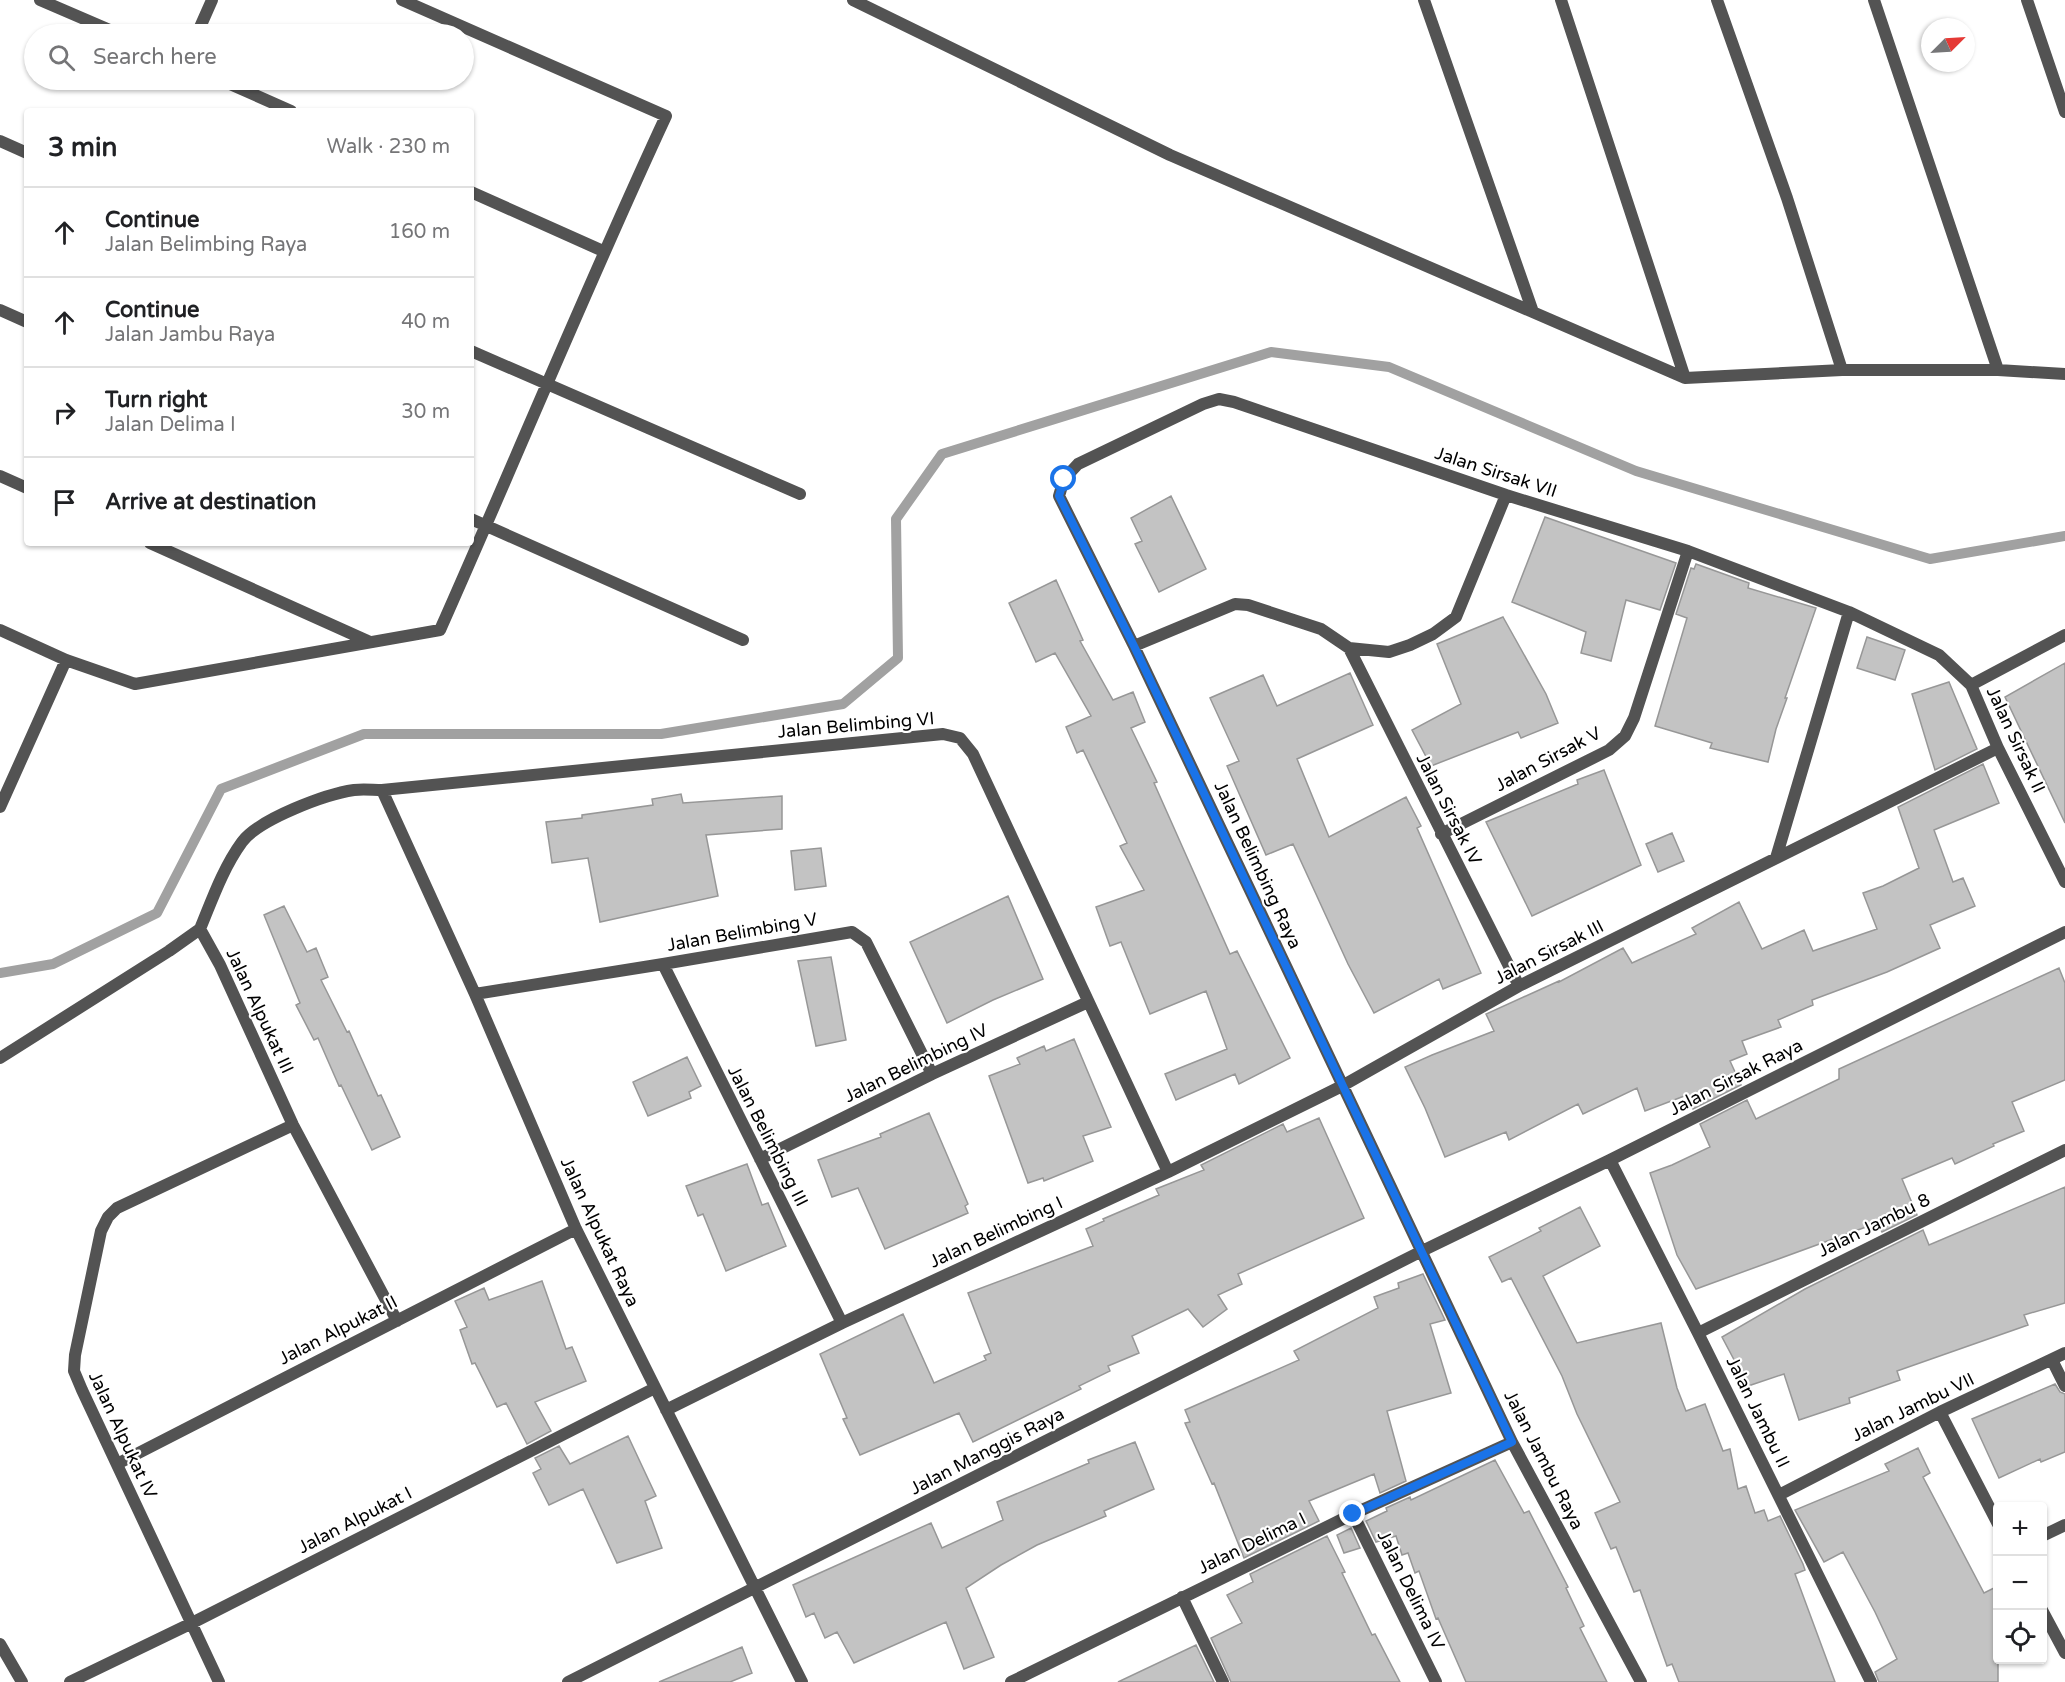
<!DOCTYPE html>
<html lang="en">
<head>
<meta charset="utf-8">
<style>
  body { margin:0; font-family:"Varela Round",sans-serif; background:#f2f2f2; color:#202124 }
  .controls { position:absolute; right:18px; bottom:18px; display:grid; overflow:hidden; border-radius:6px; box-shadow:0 2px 4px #0004 }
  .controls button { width:54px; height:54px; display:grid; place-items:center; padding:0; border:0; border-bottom:2px solid #e0e0e0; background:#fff; color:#202124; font:30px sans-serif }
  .compass { position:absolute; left:1921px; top:18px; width:54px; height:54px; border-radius:50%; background:#fff; box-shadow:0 2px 4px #0004; rotate:66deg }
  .stop { position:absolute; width:18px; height:18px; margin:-14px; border:4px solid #1a73e8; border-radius:50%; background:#fff }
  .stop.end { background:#1a73e8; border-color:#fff; box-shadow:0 2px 6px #0008 }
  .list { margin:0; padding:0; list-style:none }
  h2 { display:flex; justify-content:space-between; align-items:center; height:78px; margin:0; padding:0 24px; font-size:26px }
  h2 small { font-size:20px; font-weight:400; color:#757577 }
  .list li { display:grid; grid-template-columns:39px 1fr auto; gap:18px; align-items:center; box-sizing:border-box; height:90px; padding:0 24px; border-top:2px solid #e0e0e0 }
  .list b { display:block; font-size:22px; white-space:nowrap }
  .list p { margin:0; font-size:20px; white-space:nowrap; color:#757577 }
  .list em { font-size:20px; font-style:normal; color:#757577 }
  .icon { flex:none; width:33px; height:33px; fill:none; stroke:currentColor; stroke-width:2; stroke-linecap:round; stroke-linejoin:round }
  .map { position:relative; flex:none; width:2065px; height:1682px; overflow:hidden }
  .search { position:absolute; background:#fff; box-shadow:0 2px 4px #0004; left:24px; top:24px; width:450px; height:66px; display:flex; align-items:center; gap:15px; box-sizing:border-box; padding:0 21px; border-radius:33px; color:#757577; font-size:22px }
  .panel { position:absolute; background:#fff; box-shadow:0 2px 4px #0004; left:24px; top:108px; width:450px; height:438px; border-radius:6px }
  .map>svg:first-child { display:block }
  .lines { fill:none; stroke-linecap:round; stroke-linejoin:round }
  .stream { stroke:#a1a1a1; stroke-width:10 }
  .building { fill:#c3c3c3; stroke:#979797; stroke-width:1.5 }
  .minor { stroke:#535353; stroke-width:12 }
  .route { stroke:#1a73e8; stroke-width:8 }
  .labels { text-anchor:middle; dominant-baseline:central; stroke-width:4.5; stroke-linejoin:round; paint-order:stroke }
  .street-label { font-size:18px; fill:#000; stroke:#fff }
</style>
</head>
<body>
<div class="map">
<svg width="2065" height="1682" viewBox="0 0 2065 1682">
  <rect width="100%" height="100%" fill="#fff"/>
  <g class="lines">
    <path class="stream" d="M 0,973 L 53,964 L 157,913 L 221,789 L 364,734 L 661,734 L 843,704 L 898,658 L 896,519 L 942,454 L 1271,352 L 1389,367 L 1636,471 L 1930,559 L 2065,536"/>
  </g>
  <path class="building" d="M 1171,496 L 1206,569 L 1159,592 L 1135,544 L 1142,541 L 1131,518 Z
    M 1545,517 L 1676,563 L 1660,610 L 1626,600 L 1611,661 L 1581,653 L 1586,632 L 1512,602 Z
    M 1696,564 L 1749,583 L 1748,588 L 1816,608 L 1785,698 L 1787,698 L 1776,729 L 1768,762 L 1710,748 L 1712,743 L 1655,726 L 1687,618 L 1676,614 L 1691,568 L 1694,569 Z
    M 1056,580 L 1083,640 L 1080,641 L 1113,700 L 1133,692 L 1145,722 L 1131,728 L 1157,782 L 1154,783 L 1230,954 L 1237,951 L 1290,1058 L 1239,1084 L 1235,1074 L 1176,1100 L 1165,1074 L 1227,1049 L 1206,991 L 1150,1014 L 1121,942 L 1110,946 L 1096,907 L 1144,890 L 1120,846 L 1127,843 L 1083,750 L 1077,753 L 1066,727 L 1091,716 L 1055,653 L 1036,662 L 1009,603 Z
    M 1503,617 L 1546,694 L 1558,723 L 1521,738 L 1518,732 L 1431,766 L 1412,730 L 1461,704 L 1437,644 Z
    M 1867,637 L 1905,650 L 1895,680 L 1857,668 Z
    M 2065,663 L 2065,823 L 2005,697 Z
    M 1350,673 L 1373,725 L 1297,759 L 1329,837 L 1406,797 L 1421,826 L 1417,828 L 1481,973 L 1443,989 L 1439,979 L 1374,1013 L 1348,964 L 1293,844 L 1266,855 L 1227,766 L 1239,761 L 1210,698 L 1263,675 L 1277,706 Z
    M 1949,682 L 1977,749 L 1935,770 L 1912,694 Z
    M 1983,764 L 1999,803 L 1934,830 L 1953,882 L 1963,878 L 1975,906 L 1930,925 L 1940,948 L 1887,972 L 1812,1000 L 1813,1005 L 1778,1020 L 1781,1027 L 1742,1041 L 1747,1054 L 1730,1061 L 1741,1085 L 1693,1109 L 1687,1095 L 1645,1111 L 1637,1088 L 1583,1114 L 1578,1104 L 1509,1140 L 1506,1132 L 1445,1157 L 1425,1108 L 1405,1067 L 1432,1055 L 1494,1031 L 1486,1014 L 1559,981 L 1559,982 L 1623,948 L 1632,963 L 1696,934 L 1692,928 L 1739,902 L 1762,949 L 1804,930 L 1813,951 L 1877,929 L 1863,893 L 1883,886 L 1919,868 L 1898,807 Z
    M 1604,770 L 1641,865 L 1532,916 L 1486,822 L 1578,784 L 1577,780 Z
    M 681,794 L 683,803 L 782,796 L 782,829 L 706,835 L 718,896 L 600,922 L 588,858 L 552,863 L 546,822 L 582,818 L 582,815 L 653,805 L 652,799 Z
    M 1672,833 L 1684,861 L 1658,872 L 1646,844 Z
    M 821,848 L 826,886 L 795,890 L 791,851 Z
    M 1008,896 L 1043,979 L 993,1000 L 947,1023 L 910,942 Z
    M 284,906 L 307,952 L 316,948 L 328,977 L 321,980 L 347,1032 L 349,1031 L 378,1096 L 381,1095 L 400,1137 L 372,1150 L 341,1085 L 339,1086 L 318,1038 L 314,1040 L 296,1005 L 300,1003 L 264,915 Z
    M 831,957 L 846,1040 L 816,1046 L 798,961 Z
    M 2059,968 L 2065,983 L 2065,1080 L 2012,1102 L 2024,1131 L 1993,1144 L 1994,1146 L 1955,1164 L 1952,1158 L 1902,1179 L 1917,1215 L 1882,1232 L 1877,1223 L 1696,1289 L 1677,1255 L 1650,1173 L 1672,1165 L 1710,1147 L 1700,1124 L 1747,1100 L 1756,1119 L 1839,1079 L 1839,1069 Z
    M 1074,1039 L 1111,1127 L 1083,1136 L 1093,1161 L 1044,1181 L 1043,1178 L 1028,1183 L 989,1076 L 1020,1064 L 1017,1058 L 1044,1046 L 1046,1051 Z
    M 687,1057 L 701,1086 L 689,1092 L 691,1098 L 648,1116 L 633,1082 Z
    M 929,1113 L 968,1204 L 965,1206 L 968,1213 L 885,1249 L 858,1188 L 832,1197 L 818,1160 L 881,1137 L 880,1134 Z
    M 1319,1118 L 1364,1218 L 1238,1274 L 1242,1284 L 1218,1295 L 1227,1309 L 1203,1327 L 1188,1309 L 1132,1336 L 1139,1353 L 1108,1366 L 1110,1371 L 1079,1386 L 1081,1389 L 973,1442 L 959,1413 L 860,1455 L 843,1419 L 847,1418 L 820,1354 L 903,1314 L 934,1383 L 986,1360 L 984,1356 L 991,1353 L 968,1293 L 1093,1246 L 1086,1229 L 1104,1221 L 1103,1219 L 1159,1195 L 1156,1189 L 1204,1170 L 1201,1165 L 1283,1124 L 1287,1132 Z
    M 747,1164 L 762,1205 L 768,1203 L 786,1246 L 726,1271 L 703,1214 L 698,1216 L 686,1186 Z
    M 2065,1187 L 2065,1303 L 2024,1315 L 2028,1325 L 1897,1371 L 1900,1380 L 1849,1398 L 1850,1403 L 1799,1420 L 1784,1374 L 1748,1386 L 1722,1337 L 1805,1289 L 1923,1230 L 1929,1245 Z
    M 1580,1207 L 1600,1246 L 1543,1276 L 1577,1343 L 1661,1323 L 1677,1388 L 1686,1411 L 1705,1404 L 1723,1451 L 1730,1449 L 1738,1489 L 1746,1486 L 1755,1513 L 1764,1510 L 1768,1521 L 1780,1516 L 1803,1564 L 1805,1570 L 1795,1574 L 1835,1682 L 1679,1682 L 1672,1664 L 1667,1666 L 1640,1590 L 1634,1592 L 1616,1547 L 1611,1549 L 1595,1513 L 1620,1502 L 1577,1414 L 1562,1376 L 1511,1278 L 1502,1282 L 1489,1257 L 1541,1231 L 1539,1228 Z
    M 1423,1274 L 1445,1320 L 1430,1324 L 1451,1393 L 1387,1411 L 1406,1481 L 1380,1493 L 1374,1474 L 1309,1501 L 1319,1521 L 1244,1558 L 1214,1483 L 1212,1484 L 1185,1423 L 1190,1422 L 1185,1410 L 1299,1360 L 1294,1351 L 1378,1308 L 1374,1297 L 1399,1288 L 1398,1283 Z
    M 542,1281 L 566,1349 L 572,1347 L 586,1381 L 535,1402 L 551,1431 L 527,1444 L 506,1403 L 497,1407 L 475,1363 L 472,1364 L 460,1330 L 467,1327 L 455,1301 L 484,1288 L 489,1300 Z
    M 2055,1384 L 2060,1392 L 2065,1394 L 2065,1452 L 2041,1462 L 2040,1459 L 1999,1478 L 1972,1419 Z
    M 628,1436 L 656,1496 L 645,1501 L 662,1548 L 617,1563 L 583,1489 L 549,1505 L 533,1473 L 541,1469 L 535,1458 L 559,1446 L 570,1464 Z
    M 1135,1442 L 1154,1489 L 1104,1511 L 1106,1516 L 1037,1545 L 1001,1565 L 966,1588 L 994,1657 L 964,1669 L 946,1622 L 854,1663 L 837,1632 L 825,1638 L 814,1613 L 806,1617 L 793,1585 L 931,1523 L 942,1548 L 1003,1520 L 997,1502 L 1089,1463 L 1088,1460 Z
    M 1918,1448 L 1930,1473 L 1923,1477 L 1984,1593 L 1998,1586 L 1998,1682 L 1879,1682 L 1875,1672 L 1897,1659 L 1875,1612 L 1843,1552 L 1824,1562 L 1795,1510 L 1889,1471 L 1885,1464 Z
    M 1495,1460 L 1524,1513 L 1529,1511 L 1568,1587 L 1566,1588 L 1584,1626 L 1580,1628 L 1607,1682 L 1466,1682 L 1438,1618 L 1436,1619 L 1419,1571 L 1415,1573 L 1408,1553 L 1402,1555 L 1396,1536 L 1376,1542 L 1366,1521 L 1387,1511 L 1386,1508 L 1410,1497 L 1411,1500 Z
    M 1351,1528 L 1360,1548 L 1344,1553 L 1337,1535 Z
    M 1327,1536 L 1345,1572 L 1342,1573 L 1372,1635 L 1375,1634 L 1400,1682 L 1231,1682 L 1211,1638 L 1242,1623 L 1227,1595 L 1253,1582 L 1250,1574 Z
    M 1196,1645 L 1214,1682 L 1118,1682 Z
    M 742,1647 L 752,1673 L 730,1682 L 659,1682 Z"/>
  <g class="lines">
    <path class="minor" d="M 40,0 L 119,34
      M 853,0 L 1170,155 L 1685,378 L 1842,370 L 1998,370 L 2065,374
      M 1424,0 L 1533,312
      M 1561,0 L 1685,378
      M 1717,0 L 1787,198 L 1842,370
      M 1874,0 L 1998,370
      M 2027,0 L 2065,112
      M 197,34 L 212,0
      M 221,80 L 291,111
      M 0,141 L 27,153
      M 471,192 L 603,251
      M 0,310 L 27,322
      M 471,351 L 800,494
      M 0,476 L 27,488
      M 471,519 L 743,640
      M 150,543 L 370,642
      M 0,630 L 66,660 L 135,684 L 440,630 C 516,459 587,286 666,116 L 402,0
      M 1134,646 L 1235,604 L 1248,605 L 1321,629 L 1349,648 L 1389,652 L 1410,645 L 1433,634 L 1456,617 L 1506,495
      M 1349,648 L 1519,986
      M 1971,685 L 2065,635
      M 382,790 L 475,994 L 576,1229 L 802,1682
      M 0,807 L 66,660
      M 1441,834 L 1609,750 L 1625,736 L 1634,718 L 1688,551
      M 1776,858 L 1849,612
      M 200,929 C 212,900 223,868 242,842 C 259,819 326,794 354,790 C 363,789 373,790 382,790 L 943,734 L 960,738 L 973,754 L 1168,1172
      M 663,964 L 842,1323
      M 475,994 L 663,964 L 852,932 L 866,942 L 932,1074
      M 0,1058 L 169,951 L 200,929 L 220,965 L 293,1125 L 397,1321
      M 760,1159 L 932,1074 L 1088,1002
      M 1610,1160 L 1698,1333 L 1871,1682
      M 1698,1333 L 2065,1150
      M 2052,1360 L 2065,1386
      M 666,1410 L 842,1323 L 1168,1172 L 1342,1086 L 1519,986 L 1998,748
      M 1940,1412 L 1998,1524
      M 117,1464 L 576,1229
      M 1779,1495 L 1940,1412 L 2065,1353
      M 1353,1514 L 1436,1682
      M 2042,1536 L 2065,1525
      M 1182,1597 L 1223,1682
      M 2042,1610 L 2065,1653
      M 0,1644 L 22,1682
      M 70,1682 L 190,1624 L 655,1388
      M 219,1682 L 82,1390 L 74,1371 L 75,1355 L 101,1231 L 108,1217 L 117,1208 L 293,1125
      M 568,1682 L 1422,1251 L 1610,1160 L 2065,932
      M 1011,1682 L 1353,1514 L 1512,1442
      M 1641,1682 L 1512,1442 L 1134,646 L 1059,496 L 1064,479 L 1078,464 L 1203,404 L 1219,399 L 1234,402 L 1506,495 L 1688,551 L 1849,612 L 1939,655 L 1971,685 L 1998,748 L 2065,882"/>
  </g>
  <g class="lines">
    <path class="route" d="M 1064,479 L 1059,496 L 1134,646 L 1512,1442 L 1353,1514"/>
  </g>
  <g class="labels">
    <g class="street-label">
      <text transform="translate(1496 472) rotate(18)">Jalan Sirsak VII</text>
      <text transform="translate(856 725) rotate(-5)">Jalan Belimbing VI</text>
      <text transform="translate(2016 740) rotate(65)">Jalan Sirsak II</text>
      <text transform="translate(1548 759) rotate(-28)">Jalan Sirsak V</text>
      <text transform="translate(1449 809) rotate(63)">Jalan Sirsak IV</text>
      <text transform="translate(1258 865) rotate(65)">Jalan Belimbing Raya</text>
      <text transform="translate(742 932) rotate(-10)">Jalan Belimbing V</text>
      <text transform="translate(1549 952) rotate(-27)">Jalan Sirsak III</text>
      <text transform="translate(260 1011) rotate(65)">Jalan Alpukat III</text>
      <text transform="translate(916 1063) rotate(-26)">Jalan Belimbing IV</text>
      <text transform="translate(1736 1077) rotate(-27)">Jalan Sirsak Raya</text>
      <text transform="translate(768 1136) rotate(63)">Jalan Belimbing III</text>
      <text transform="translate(1874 1225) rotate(-26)">Jalan Jambu 8</text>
      <text transform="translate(600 1232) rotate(65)">Jalan Alpukat Raya</text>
      <text transform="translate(996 1232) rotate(-25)">Jalan Belimbing I</text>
      <text transform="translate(338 1330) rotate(-27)">Jalan Alpukat II</text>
      <text transform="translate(1913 1407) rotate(-26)">Jalan Jambu VII</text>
      <text transform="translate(1758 1412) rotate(64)">Jalan Jambu II</text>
      <text transform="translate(123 1435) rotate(65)">Jalan Alpukat IV</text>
      <text transform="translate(987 1451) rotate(-27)">Jalan Manggis Raya</text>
      <text transform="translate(1544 1460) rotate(63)">Jalan Jambu Raya</text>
      <text transform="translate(355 1520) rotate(-27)">Jalan Alpukat I</text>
      <text transform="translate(1252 1543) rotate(-26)">Jalan Delima I</text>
      <text transform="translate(1411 1590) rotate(64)">Jalan Delima IV</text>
    </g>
  </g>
</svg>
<div class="controls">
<button>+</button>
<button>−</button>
<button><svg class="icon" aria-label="locate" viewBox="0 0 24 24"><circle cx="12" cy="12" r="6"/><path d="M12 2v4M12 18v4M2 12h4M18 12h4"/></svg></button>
</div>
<svg class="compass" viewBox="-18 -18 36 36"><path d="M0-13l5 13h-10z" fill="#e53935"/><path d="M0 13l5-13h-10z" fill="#757577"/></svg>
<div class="stop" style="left:1064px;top:479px"></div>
<div class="stop end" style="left:1353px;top:1514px"></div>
<div class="search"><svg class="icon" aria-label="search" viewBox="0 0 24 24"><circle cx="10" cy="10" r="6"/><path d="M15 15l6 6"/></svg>Search here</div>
<section class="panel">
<h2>3 min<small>Walk · 230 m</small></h2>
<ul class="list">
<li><svg class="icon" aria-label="ahead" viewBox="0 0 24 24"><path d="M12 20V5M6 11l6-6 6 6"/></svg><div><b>Continue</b><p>Jalan Belimbing Raya</p></div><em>160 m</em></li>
<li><svg class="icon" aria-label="ahead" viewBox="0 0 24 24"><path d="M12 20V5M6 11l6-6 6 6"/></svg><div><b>Continue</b><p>Jalan Jambu Raya</p></div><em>40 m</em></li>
<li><svg class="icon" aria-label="right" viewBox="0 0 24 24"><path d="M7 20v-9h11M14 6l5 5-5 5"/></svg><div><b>Turn right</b><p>Jalan Delima I</p></div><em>30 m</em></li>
<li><svg class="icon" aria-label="arrive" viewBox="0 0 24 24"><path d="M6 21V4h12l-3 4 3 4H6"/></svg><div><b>Arrive at destination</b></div></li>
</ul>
</section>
</div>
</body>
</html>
